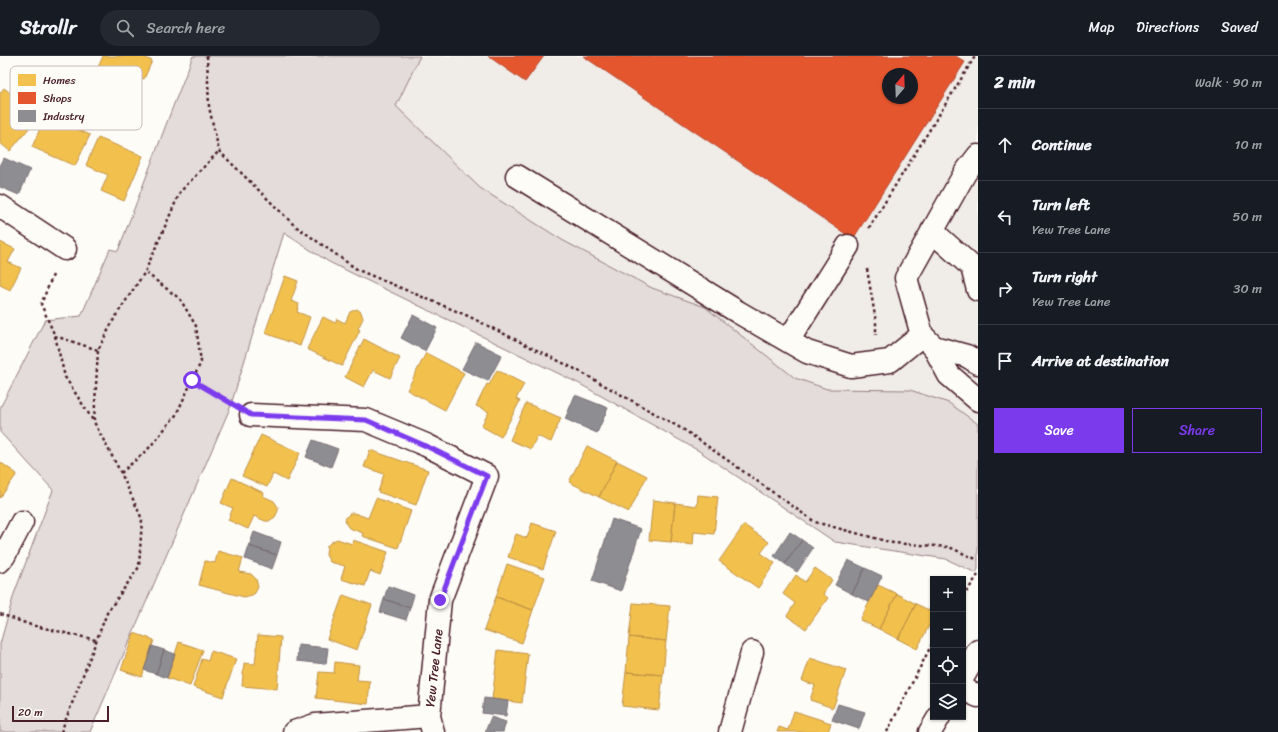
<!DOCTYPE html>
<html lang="en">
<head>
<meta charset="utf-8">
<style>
  body { margin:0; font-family:Sriracha,sans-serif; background:#242831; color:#f1f3f6 }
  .controls { position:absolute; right:12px; bottom:12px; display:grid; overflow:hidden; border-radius:0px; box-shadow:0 1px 3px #0004 }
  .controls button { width:36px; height:36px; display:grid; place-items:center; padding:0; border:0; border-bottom:1px solid #363941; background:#171b24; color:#f1f3f6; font:20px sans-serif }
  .compass { position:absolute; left:882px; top:12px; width:36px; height:36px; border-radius:50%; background:#171b24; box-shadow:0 1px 3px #0004; rotate:19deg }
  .scale { position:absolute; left:12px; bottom:10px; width:97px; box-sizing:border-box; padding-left:4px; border:2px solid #4a1f2b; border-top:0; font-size:11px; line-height:14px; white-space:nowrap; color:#4a1f2b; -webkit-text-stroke:3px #fdfcf7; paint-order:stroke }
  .stop { position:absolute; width:12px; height:12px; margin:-9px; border:3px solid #7c3aed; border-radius:50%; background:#fff }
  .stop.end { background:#7c3aed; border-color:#fff; box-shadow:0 1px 4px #0008 }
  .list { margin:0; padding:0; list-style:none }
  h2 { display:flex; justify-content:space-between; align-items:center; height:52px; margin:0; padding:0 16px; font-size:17px }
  h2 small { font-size:13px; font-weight:400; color:#9ea1a6 }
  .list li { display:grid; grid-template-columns:26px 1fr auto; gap:12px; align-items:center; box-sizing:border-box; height:72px; padding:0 16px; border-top:1px solid #363941 }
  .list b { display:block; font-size:15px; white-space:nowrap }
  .list p { margin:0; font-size:13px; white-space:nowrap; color:#9ea1a6 }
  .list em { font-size:13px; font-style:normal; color:#9ea1a6 }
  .actions { display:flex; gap:8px; padding:12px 16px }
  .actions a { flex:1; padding:9px 0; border:1px solid #7c3aed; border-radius:0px; text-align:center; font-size:14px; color:#7c3aed }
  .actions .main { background:#7c3aed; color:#fff }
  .icon { flex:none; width:22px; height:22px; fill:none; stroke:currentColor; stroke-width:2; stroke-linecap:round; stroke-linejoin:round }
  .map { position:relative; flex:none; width:978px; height:676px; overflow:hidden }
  header { display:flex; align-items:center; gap:24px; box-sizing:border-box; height:56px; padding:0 20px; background:#171b24; border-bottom:1px solid #363941 }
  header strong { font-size:19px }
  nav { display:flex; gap:22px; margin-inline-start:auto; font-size:14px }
  .search { width:280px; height:36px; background:#242831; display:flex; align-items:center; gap:10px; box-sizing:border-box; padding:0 14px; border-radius:22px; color:#9ea1a6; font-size:15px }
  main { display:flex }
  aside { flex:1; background:#171b24 }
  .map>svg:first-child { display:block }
  .built { fill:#f0ece8; fill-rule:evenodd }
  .green { fill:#e3dcda; stroke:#967e82 }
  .homes { fill:#f2c14e; stroke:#c09044 }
  .shops { fill:#e4572e; stroke:#b6462d; fill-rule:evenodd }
  .industry { fill:#8d8d92; stroke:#796c73 }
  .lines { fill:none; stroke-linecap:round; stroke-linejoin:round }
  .minor-casing { stroke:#4a1f2b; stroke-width:25 }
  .path { stroke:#4a1f2b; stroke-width:2.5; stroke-dasharray:3 3; stroke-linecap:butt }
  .minor { stroke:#fdfcf7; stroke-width:22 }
  .route { stroke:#7c3aed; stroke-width:5 }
  .labels { text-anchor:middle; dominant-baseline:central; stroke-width:4; stroke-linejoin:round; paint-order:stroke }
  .street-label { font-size:13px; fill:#4a1f2b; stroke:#fdfcf7 }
  .key { fill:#fdfcf7; stroke:#c7baba; stroke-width:1 }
  .key-label { font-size:11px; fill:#4a1f2b }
</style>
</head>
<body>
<header>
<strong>Strollr</strong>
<div class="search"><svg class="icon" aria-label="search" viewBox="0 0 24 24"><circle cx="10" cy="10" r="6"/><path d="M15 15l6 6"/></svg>Search here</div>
<nav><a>Map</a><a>Directions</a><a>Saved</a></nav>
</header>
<main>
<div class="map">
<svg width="978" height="676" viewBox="0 0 978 676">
  <rect width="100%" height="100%" fill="#fdfcf7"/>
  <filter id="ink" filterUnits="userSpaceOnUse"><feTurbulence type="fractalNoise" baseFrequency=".025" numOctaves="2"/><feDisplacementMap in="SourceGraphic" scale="8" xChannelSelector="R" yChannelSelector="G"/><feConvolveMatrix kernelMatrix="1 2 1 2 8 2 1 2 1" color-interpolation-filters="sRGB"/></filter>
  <g filter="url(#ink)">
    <path class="built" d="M 420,0 L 978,0 L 978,368 L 949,347 L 910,334 L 827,333 L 795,322 L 705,251 L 652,232 L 562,184 L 480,132 L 396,50 ZM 888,18 L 912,18 L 912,42 L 888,42 Z"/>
    <path class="green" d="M 193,0 L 420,0 L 396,50 L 480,132 L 562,184 L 652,232 L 705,251 L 795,322 L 827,333 L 910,334 L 949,347 L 978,368 L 978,513 L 976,517 L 946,503 L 835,486 L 699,395 L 578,327 L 329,206 L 284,177 L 230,352 L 90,676 L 0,676 L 0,588 L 14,538 L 53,434 L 0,376 L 0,352 L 45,264 L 81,260 L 110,193 L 118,195 L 172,53 Z"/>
    <path class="homes" d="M 103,0 L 142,0 L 152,5 L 144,23 L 130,17 L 125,29 L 96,16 Z
      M 4,32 L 28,51 L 19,62 L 30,71 L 10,95 L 0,87 L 0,37 Z
      M 46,59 L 90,79 L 75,110 L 32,91 Z
      M 98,82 L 143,100 L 124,145 L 101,135 L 108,119 L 86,109 Z
      M 0,186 L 15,193 L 8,206 L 21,212 L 10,234 L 0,229 Z
      M 285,220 L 298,225 L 291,245 L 299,248 L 297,256 L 310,261 L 300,290 L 265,277 Z
      M 357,253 L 361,256 L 363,262 L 358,273 L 360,274 L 342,310 L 307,293 L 323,261 L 335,267 L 337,263 L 345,267 L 350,256 Z
      M 364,283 L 400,302 L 390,322 L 373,314 L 364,331 L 345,321 Z
      M 426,297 L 464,317 L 445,354 L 407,334 Z
      M 497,314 L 524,328 L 516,343 L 520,345 L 501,381 L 481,370 L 489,356 L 476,350 L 487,328 L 489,329 Z
      M 526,347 L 561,362 L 551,386 L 537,380 L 531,393 L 510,384 Z
      M 261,379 L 300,397 L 287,425 L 273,418 L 267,431 L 242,420 Z
      M 587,390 L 617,405 L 599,441 L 569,426 Z
      M 370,394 L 428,414 L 416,449 L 378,436 L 384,418 L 364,411 Z
      M 617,405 L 647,420 L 629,456 L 599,441 Z
      M 0,406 L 17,418 L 0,442 Z
      M 232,422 L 264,437 L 263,440 L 274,445 L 278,451 L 278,455 L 275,461 L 269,465 L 265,465 L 254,460 L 248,473 L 228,464 L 233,452 L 221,447 Z
      M 698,439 L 718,441 L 714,478 L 694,476 L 693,489 L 671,486 L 675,447 L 697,450 Z
      M 376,442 L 411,455 L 398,492 L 362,480 L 363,477 L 349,472 L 346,468 L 345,463 L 349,458 L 351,457 L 354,457 L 368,462 Z
      M 653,444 L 675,447 L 671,486 L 649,484 Z
      M 532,467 L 556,475 L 543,513 L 508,501 L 516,478 L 527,482 Z
      M 744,469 L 769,486 L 761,497 L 775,507 L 758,532 L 719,505 Z
      M 337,483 L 352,488 L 353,484 L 388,496 L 380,519 L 370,515 L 365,530 L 341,523 L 345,510 L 330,506 L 326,499 L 327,490 L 330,487 Z
      M 218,495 L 243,502 L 239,516 L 251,518 L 256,523 L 258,531 L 255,537 L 252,539 L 244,541 L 199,529 L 205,505 L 215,507 Z
      M 507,508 L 545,521 L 533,554 L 496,541 Z
      M 815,512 L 832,524 L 823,538 L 828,542 L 806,573 L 787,560 L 795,547 L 783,538 L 796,519 L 805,526 Z
      M 878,529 L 897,538 L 879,573 L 860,564 Z
      M 897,538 L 916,548 L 898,583 L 879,573 Z
      M 343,539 L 372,549 L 357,594 L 327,583 Z
      M 496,541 L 533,554 L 522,587 L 484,574 Z
      M 633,547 L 670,550 L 666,585 L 629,581 Z
      M 916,548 L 933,556 L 933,562 L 917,593 L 898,583 Z
      M 134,577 L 154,584 L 142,621 L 121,614 Z
      M 258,579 L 281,581 L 277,633 L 242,630 L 244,607 L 255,608 Z
      M 629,581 L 666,585 L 663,619 L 626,616 Z
      M 179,586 L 203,594 L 190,630 L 167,622 Z
      M 498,594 L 528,598 L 522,647 L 492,643 Z
      M 211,595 L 236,603 L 223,641 L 193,631 L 202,603 L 208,605 Z
      M 810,602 L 846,614 L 833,652 L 810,644 L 815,629 L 802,625 Z
      M 335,606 L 359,609 L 357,624 L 370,625 L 368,648 L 316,642 L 319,616 L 334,617 Z
      M 626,616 L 663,619 L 659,654 L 622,650 Z
      M 794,655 L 831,667 L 828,676 L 777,676 L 779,671 L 788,674 Z"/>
    <path class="shops" d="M 488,0 L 544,0 L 525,26 Z
      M 583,0 L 956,0 L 965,6 L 853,183 ZM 888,18 L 912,18 L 912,42 L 888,42 Z"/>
    <path class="industry" d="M 4,102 L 30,114 L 19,139 L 0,131 L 0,110 Z
      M 413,259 L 437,272 L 425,295 L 401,282 Z
      M 476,286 L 502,299 L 488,325 L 462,313 Z
      M 575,339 L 608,352 L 597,377 L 565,363 Z
      M 313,384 L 338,393 L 331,411 L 306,401 Z
      M 612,463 L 641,473 L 621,535 L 592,525 Z
      M 254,476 L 281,486 L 277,499 L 249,490 Z
      M 790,476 L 802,484 L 785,508 L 774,500 Z
      M 802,484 L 813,492 L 797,516 L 785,508 Z
      M 249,490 L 277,499 L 272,513 L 245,503 Z
      M 848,504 L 865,512 L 852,538 L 835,529 Z
      M 865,512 L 882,520 L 869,546 L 852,538 Z
      M 388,530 L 414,539 L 410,552 L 384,543 Z
      M 384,543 L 410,552 L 406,564 L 380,556 Z
      M 298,589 L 328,592 L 326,608 L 297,605 Z
      M 152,590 L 164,594 L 156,618 L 144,614 Z
      M 164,594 L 175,598 L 167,622 L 156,618 Z
      M 484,642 L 508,645 L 506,660 L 482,657 Z
      M 838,648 L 865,656 L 859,673 L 832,664 Z
      M 491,661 L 506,666 L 503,676 L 485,676 Z"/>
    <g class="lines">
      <defs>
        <path id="minor" d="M 517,120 L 738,256 L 807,296 L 851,310 L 890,305 L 922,279
          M 0,150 L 65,193
          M 932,175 L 972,211 L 978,234
          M 922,279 L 906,222 L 965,117 L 978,100
          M 922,279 L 934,291 L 949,319 L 978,344
          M 788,285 L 848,190
          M 934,291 L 967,300 L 978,307
          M 251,359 L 366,364 L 426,389 L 487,420 L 440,544 L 429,660 L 433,676
          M 0,505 L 4,500 L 22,466
          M 963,621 L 978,595
          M 963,633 L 978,640
          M 294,676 L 315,669 L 429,660
          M 730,676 L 752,596
          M 930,676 L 939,661"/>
      </defs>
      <use href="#minor" class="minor-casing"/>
      <path class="path" d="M 207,0 L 209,51 L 219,95 L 294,169 L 358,214 L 468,260 L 577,314 L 686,375 L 815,466 L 893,487 L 949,491 L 978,504
        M 869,172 L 974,2 L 971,0
        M 867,213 L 876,266 L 876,279
        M 53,219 L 41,248 L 55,280 L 98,294
        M 55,280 L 65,321 L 94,366
        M 192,324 L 228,345
        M 121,417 L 149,392 L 176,359 L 201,306 L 196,270 L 180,243 L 145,216
        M 963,541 L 978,519
        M 0,558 L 31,569 L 96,584
        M 61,676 L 107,557 L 139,511 L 142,463 L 121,417 L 94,366 L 98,294 L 115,261 L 145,216 L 180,136 L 219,95
        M 887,676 L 933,586"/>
      <use href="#minor" class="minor"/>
    </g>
  </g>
  <g class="lines" filter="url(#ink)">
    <path class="route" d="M 192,324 L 251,359 L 366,364 L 426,390 L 487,420 L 440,544"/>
  </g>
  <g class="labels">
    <g class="street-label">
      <text transform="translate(434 612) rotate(-84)">Yew Tree Lane</text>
    </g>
  </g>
  <rect x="10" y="10" width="132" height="64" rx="6" class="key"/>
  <rect x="18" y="18" width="18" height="12" fill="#f2c14e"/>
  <rect x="18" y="36" width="18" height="12" fill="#e4572e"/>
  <rect x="18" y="54" width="18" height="12" fill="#8d8d92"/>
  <g class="key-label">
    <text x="43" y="28">Homes</text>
    <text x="43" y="46">Shops</text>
    <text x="43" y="64">Industry</text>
  </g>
</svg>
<div class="controls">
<button>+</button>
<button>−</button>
<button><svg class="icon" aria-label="locate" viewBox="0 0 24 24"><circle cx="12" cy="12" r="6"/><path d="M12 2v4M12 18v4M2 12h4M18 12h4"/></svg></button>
<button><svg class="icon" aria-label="layers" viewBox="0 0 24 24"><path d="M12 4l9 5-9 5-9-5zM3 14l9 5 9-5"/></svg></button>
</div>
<svg class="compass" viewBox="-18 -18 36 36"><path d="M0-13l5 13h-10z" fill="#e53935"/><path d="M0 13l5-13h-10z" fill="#9ea1a6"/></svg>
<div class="scale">20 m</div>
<div class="stop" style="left:192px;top:324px"></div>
<div class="stop end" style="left:440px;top:544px"></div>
</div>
<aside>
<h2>2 min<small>Walk · 90 m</small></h2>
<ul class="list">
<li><svg class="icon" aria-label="ahead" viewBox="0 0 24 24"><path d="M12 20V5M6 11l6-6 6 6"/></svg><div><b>Continue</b></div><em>10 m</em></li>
<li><svg class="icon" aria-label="left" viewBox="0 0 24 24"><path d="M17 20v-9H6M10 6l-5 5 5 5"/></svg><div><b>Turn left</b><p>Yew Tree Lane</p></div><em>50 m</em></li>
<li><svg class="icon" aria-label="right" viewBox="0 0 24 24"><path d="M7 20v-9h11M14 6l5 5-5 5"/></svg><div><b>Turn right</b><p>Yew Tree Lane</p></div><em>30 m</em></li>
<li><svg class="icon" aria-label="arrive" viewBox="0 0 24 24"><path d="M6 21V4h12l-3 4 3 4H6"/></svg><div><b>Arrive at destination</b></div></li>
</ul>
<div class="actions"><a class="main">Save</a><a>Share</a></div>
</aside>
</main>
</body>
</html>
